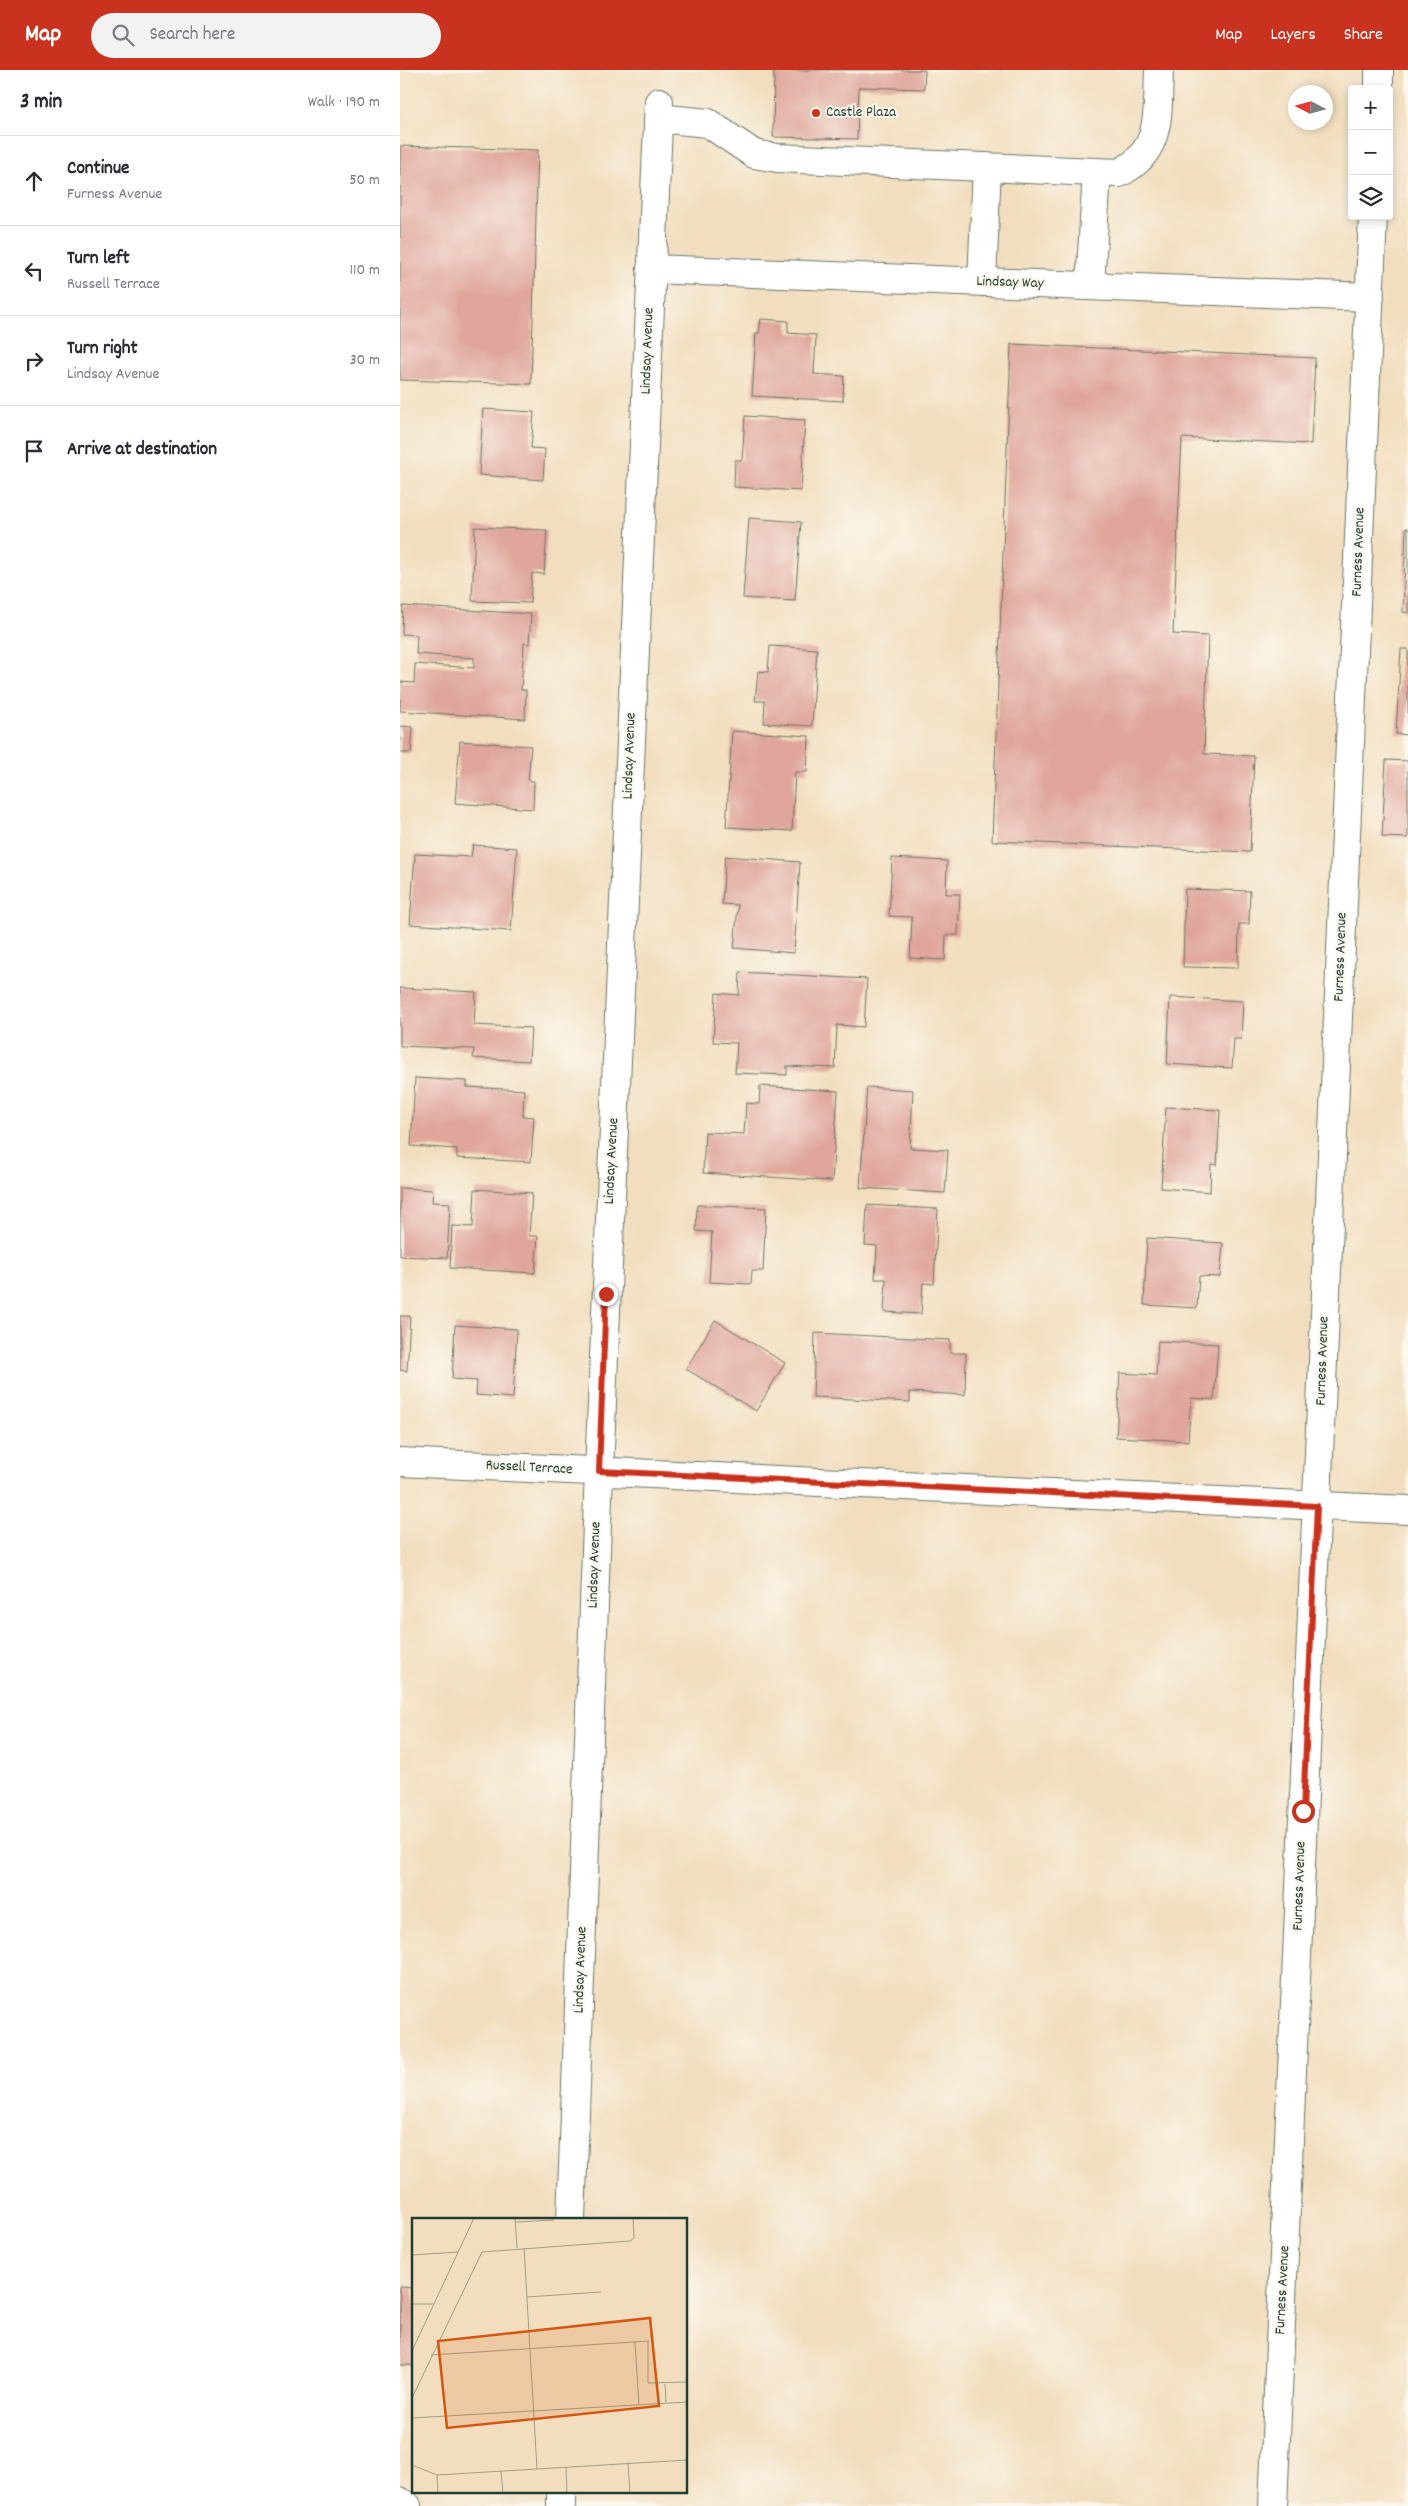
<!DOCTYPE html>
<html lang="en">
<head>
<meta charset="utf-8">
<style>
  body { margin:0; font-family:Dekko,sans-serif; background:#f2f2f3; color:#2b2b33 }
  .controls { position:absolute; right:15px; top:15px; display:grid; overflow:hidden; border-radius:5px; box-shadow:0 2px 8px #0003 }
  .controls button { width:45px; height:45px; display:grid; place-items:center; padding:0; border:0; border-bottom:1px solid #e1e1e2; background:#fff; color:#2b2b33; font:25px sans-serif }
  .compass { position:absolute; left:888px; top:15px; width:45px; height:45px; border-radius:50%; background:#fff; box-shadow:0 2px 8px #0003; rotate:276deg }
  .stop { position:absolute; width:15px; height:15px; margin:-11px; border:4px solid #c8321e; border-radius:50%; background:#fff }
  .stop.end { background:#c8321e; border-color:#fff; box-shadow:0 1px 5px #0008 }
  .list { margin:0; padding:0; list-style:none }
  h2 { display:flex; justify-content:space-between; align-items:center; height:65px; margin:0; padding:0 20px; font-size:21px }
  h2 small { font-size:16px; font-weight:400; color:#7c7c81 }
  .list li { display:grid; grid-template-columns:32px 1fr auto; gap:15px; align-items:center; box-sizing:border-box; height:90px; padding:0 20px; border-top:1px solid #e1e1e2 }
  .list b { display:block; font-size:19px; white-space:nowrap }
  .list p { margin:0; font-size:16px; white-space:nowrap; color:#7c7c81 }
  .list em { font-size:16px; font-style:normal; color:#7c7c81 }
  .icon { flex:none; width:28px; height:28px; fill:none; stroke:currentColor; stroke-width:2; stroke-linecap:round; stroke-linejoin:round }
  .map { position:relative; flex:none; width:1008px; height:2436px; overflow:hidden }
  header { display:flex; align-items:center; gap:30px; box-sizing:border-box; height:70px; padding:0 25px; background:#c8321e; color:#fff }
  header strong { font-size:24px }
  nav { display:flex; gap:28px; margin-inline-start:auto; font-size:18px }
  .search { width:350px; height:45px; background:#f2f2f3; display:flex; align-items:center; gap:12px; box-sizing:border-box; padding:0 18px; border-radius:28px; color:#7c7c81; font-size:19px }
  main { display:flex }
  aside { flex:1; background:#fff }
  .map>svg:first-child { display:block }
  .building { fill:#e0a69b }
  .lines { fill:none; stroke-linecap:round; stroke-linejoin:round }
  .minor-casing { stroke:#697565; stroke-width:30 }
  .minor { stroke:#fff; stroke-width:28 }
  .route { stroke:#c8321e; stroke-width:6 }
  .poi-dot { fill:#c8321e; stroke:#fbf7ec; stroke-width:2 }
  .labels { text-anchor:middle; dominant-baseline:central; stroke-width:4; stroke-linejoin:round; paint-order:stroke }
  .poi-label { font-size:15px; fill:#1f3d34; stroke:#fbf7ec; text-anchor:start }
  .street-label { font-size:15px; fill:#1f3d34; stroke:#fbf7ec }
  .inset-road { fill:none; stroke:#9e9e87; stroke-width:1 }
  .view { fill:#d45610; fill-opacity:0.15; stroke:#d45610; stroke-width:2.5 }
  .inset-edge { fill:none; stroke:#1f3d34; stroke-width:2.5 }
</style>
</head>
<body>
<header>
<strong>Map</strong>
<div class="search"><svg class="icon" aria-label="search" viewBox="0 0 24 24"><circle cx="10" cy="10" r="6"/><path d="M15 15l6 6"/></svg>Search here</div>
<nav><a>Map</a><a>Layers</a><a>Share</a></nav>
</header>
<main>
<aside>
<h2>3 min<small>Walk · 190 m</small></h2>
<ul class="list">
<li><svg class="icon" aria-label="ahead" viewBox="0 0 24 24"><path d="M12 20V5M6 11l6-6 6 6"/></svg><div><b>Continue</b><p>Furness Avenue</p></div><em>50 m</em></li>
<li><svg class="icon" aria-label="left" viewBox="0 0 24 24"><path d="M17 20v-9H6M10 6l-5 5 5 5"/></svg><div><b>Turn left</b><p>Russell Terrace</p></div><em>110 m</em></li>
<li><svg class="icon" aria-label="right" viewBox="0 0 24 24"><path d="M7 20v-9h11M14 6l5 5-5 5"/></svg><div><b>Turn right</b><p>Lindsay Avenue</p></div><em>30 m</em></li>
<li><svg class="icon" aria-label="arrive" viewBox="0 0 24 24"><path d="M6 21V4h12l-3 4 3 4H6"/></svg><div><b>Arrive at destination</b></div></li>
</ul>
</aside>
<div class="map">
<svg width="1008" height="2436" viewBox="0 0 1008 2436">
  <rect width="100%" height="100%" fill="#fbf7ec"/>
  <filter id="ink" filterUnits="userSpaceOnUse"><feTurbulence type="fractalNoise" baseFrequency=".02" numOctaves="2"/><feDisplacementMap in="SourceGraphic" scale="10" xChannelSelector="R" yChannelSelector="G"/><feConvolveMatrix kernelMatrix="1 2 1 2 8 2 1 2 1" color-interpolation-filters="sRGB"/></filter>
  <filter id="wash" filterUnits="userSpaceOnUse"><feTurbulence type="fractalNoise" baseFrequency=".0096" numOctaves="4" result="noise"/><feDisplacementMap in="SourceGraphic" scale="20" xChannelSelector="R" yChannelSelector="G"/><feGaussianBlur stdDeviation="1.12" result="paint"/><feColorMatrix in="noise" values="0 0 0 0 0 0 0 0 0 0 0 0 0 0 0 0 0 1.4 0 .05"/><feComposite in="paint" operator="in"/></filter>
  <g filter="url(#wash)">
    <rect width="100%" height="100%" fill="#f2debf"/>
    <g id="blocks">
      <path class="building" d="M 374,0 L 525,0 L 524,19 L 459,17 L 457,69 L 373,67 Z
        M 0,76 L 138,80 L 131,314 L 0,310 Z
        M 361,249 L 388,251 L 388,263 L 416,265 L 414,304 L 444,306 L 443,331 L 352,326 L 356,263 L 359,263 Z
        M 611,274 L 915,288 L 911,374 L 782,368 L 773,564 L 808,566 L 804,684 L 854,686 L 850,782 L 592,771 Z
        M 83,339 L 134,342 L 131,378 L 145,379 L 143,410 L 79,405 Z
        M 345,346 L 405,350 L 401,421 L 334,417 L 335,390 L 342,390 Z
        M 349,448 L 401,452 L 395,531 L 343,528 Z
        M 75,457 L 147,460 L 144,504 L 132,503 L 130,533 L 72,531 Z
        M 1006,458 L 1008,458 L 1008,543 L 1003,542 Z
        M 3,536 L 131,544 L 129,574 L 124,573 L 121,620 L 126,620 L 125,649 L 0,641 L 0,612 L 14,613 L 15,594 L 74,598 L 74,588 L 16,584 L 17,565 L 2,564 Z
        M 370,576 L 417,579 L 412,656 L 364,653 L 365,631 L 355,631 L 358,601 L 368,602 Z
        M 1001,579 L 1008,579 L 1008,665 L 996,664 Z
        M 0,656 L 13,657 L 11,683 L 0,683 Z
        M 332,661 L 409,666 L 407,702 L 395,702 L 392,761 L 326,757 Z
        M 60,671 L 131,676 L 128,711 L 134,711 L 133,739 L 55,733 Z
        M 986,690 L 1008,691 L 1008,768 L 982,767 Z
        M 73,775 L 117,778 L 111,861 L 10,854 L 15,784 L 71,787 Z
        M 325,786 L 400,792 L 394,883 L 334,878 L 338,835 L 322,834 Z
        M 492,788 L 547,791 L 546,824 L 560,824 L 558,865 L 546,865 L 545,890 L 510,888 L 512,847 L 489,846 Z
        M 785,819 L 850,821 L 849,854 L 839,854 L 838,898 L 783,897 Z
        M 340,902 L 467,909 L 464,957 L 437,955 L 435,998 L 387,996 L 387,1005 L 335,1003 L 337,973 L 313,972 L 316,923 L 339,925 Z
        M 0,918 L 76,922 L 74,955 L 131,958 L 129,991 L 73,988 L 74,979 L 0,976 Z
        M 770,927 L 843,931 L 841,969 L 834,969 L 832,998 L 767,994 Z
        M 15,1008 L 67,1011 L 67,1017 L 124,1020 L 123,1046 L 134,1047 L 131,1092 L 57,1088 L 57,1079 L 11,1076 Z
        M 360,1016 L 438,1021 L 432,1111 L 303,1103 L 305,1062 L 344,1064 L 346,1033 L 359,1034 Z
        M 467,1017 L 513,1020 L 510,1078 L 548,1080 L 545,1123 L 460,1118 Z
        M 766,1037 L 820,1040 L 817,1095 L 811,1094 L 810,1122 L 761,1118 Z
        M 0,1118 L 33,1120 L 32,1132 L 50,1133 L 47,1188 L 0,1186 Z
        M 75,1119 L 132,1123 L 129,1166 L 138,1166 L 135,1203 L 50,1198 L 52,1156 L 73,1157 Z
        M 297,1135 L 366,1138 L 363,1201 L 352,1201 L 351,1214 L 309,1212 L 312,1162 L 296,1161 Z
        M 467,1135 L 538,1139 L 534,1214 L 523,1213 L 521,1244 L 484,1242 L 486,1209 L 475,1209 L 477,1176 L 465,1175 Z
        M 747,1168 L 823,1173 L 820,1207 L 799,1206 L 797,1238 L 744,1235 Z
        M 0,1246 L 10,1246 L 7,1301 L 0,1300 Z
        M 315,1250 L 385,1293 L 356,1341 L 286,1299 Z
        M 55,1255 L 117,1259 L 113,1328 L 76,1325 L 77,1311 L 52,1309 Z
        M 415,1263 L 550,1270 L 550,1283 L 566,1283 L 565,1325 L 510,1322 L 510,1332 L 413,1327 Z
        M 758,1271 L 818,1274 L 814,1330 L 791,1328 L 788,1371 L 716,1367 L 720,1303 L 756,1305 Z
        M 0,2217 L 14,2218 L 14,2295 L 0,2295 Z"/>
    </g>
  </g>
  <g filter="url(#ink)">
    <use href="#blocks" fill-opacity="0" stroke="#697565" stroke-width="1"/>
    <g class="lines">
      <defs>
        <path id="minor" d="M 979,19 L 979,0
          M 258,48 L 308,53 L 354,84 L 377,88 L 719,103 C 763,82 757,42 759,0
          M 251,199 L 970,227
          M 582,212 L 587,97
          M 690,216 L 697,102
          M 0,1392 L 1008,1440
          M 171,2150 L 199,1401 L 259,32
          M 0,2432 L 7,2436
          M 161,2436 L 161,2422
          M 873,2436 L 973,146"/>
      </defs>
      <use href="#minor" class="minor-casing"/>
      <use href="#minor" class="minor"/>
    </g>
  </g>
  <g class="lines" filter="url(#ink)">
    <path class="route" d="M 206,1224 L 199,1401 L 917,1436 L 903,1741"/>
  </g>
  <circle class="poi-dot" cx="416" cy="43" r="5"/>
  <g class="labels">
    <g class="poi-label">
      <text x="426" y="43">Castle Plaza</text>
    </g>
    <g class="street-label">
      <text transform="translate(610 213) rotate(2)">Lindsay Way</text>
      <text transform="translate(248 281) rotate(-88)">Lindsay Avenue</text>
      <text transform="translate(959 482) rotate(-88)">Furness Avenue</text>
      <text transform="translate(230 686) rotate(-88)">Lindsay Avenue</text>
      <text transform="translate(941 887) rotate(-88)">Furness Avenue</text>
      <text transform="translate(212 1091) rotate(-87)">Lindsay Avenue</text>
      <text transform="translate(923 1291) rotate(-88)">Furness Avenue</text>
      <text transform="translate(129 1398) rotate(3)">Russell Terrace</text>
      <text transform="translate(195 1495) rotate(-88)">Lindsay Avenue</text>
      <text transform="translate(900 1816) rotate(-88)">Furness Avenue</text>
      <text transform="translate(181 1900) rotate(-88)">Lindsay Avenue</text>
      <text transform="translate(883 2220) rotate(-87)">Furness Avenue</text>
    </g>
  </g>
  <g transform="translate(12 2148)">
    <rect width="275" height="275" fill="#f2debf"/>
    <path class="inset-road" d="M 103,0 L 105,30M 104,4 L 142,2M 112,30 L 125,251M 0,37 L 46,34M 115,79 L 189,74M 0,86 L 21,86M 236,123 L 236,165 L 275,164M 223,124 L 227,187M 0,133 L 62,0M 19,137 L 237,123M 253,166 L 254,185M 0,180 L 70,34 L 218,23 L 222,20 L 221,0M 0,200 L 275,184M 216,245 L 218,275M 0,247 L 25,257 L 275,242M 154,249 L 155,275M 89,253 L 91,275M 25,257 L 26,275"/>
    <path class="view" d="M 238,100 L 247,188 L 35,210 L 26,123 Z"/>
    <rect width="275" height="275" class="inset-edge"/>
  </g>
</svg>
<div class="controls">
<button>+</button>
<button>−</button>
<button><svg class="icon" aria-label="layers" viewBox="0 0 24 24"><path d="M12 4l9 5-9 5-9-5zM3 14l9 5 9-5"/></svg></button>
</div>
<svg class="compass" viewBox="-18 -18 36 36"><path d="M0-13l5 13h-10z" fill="#e53935"/><path d="M0 13l5-13h-10z" fill="#7c7c81"/></svg>
<div class="stop" style="left:903px;top:1741px"></div>
<div class="stop end" style="left:206px;top:1224px"></div>
</div>
</main>
</body>
</html>
